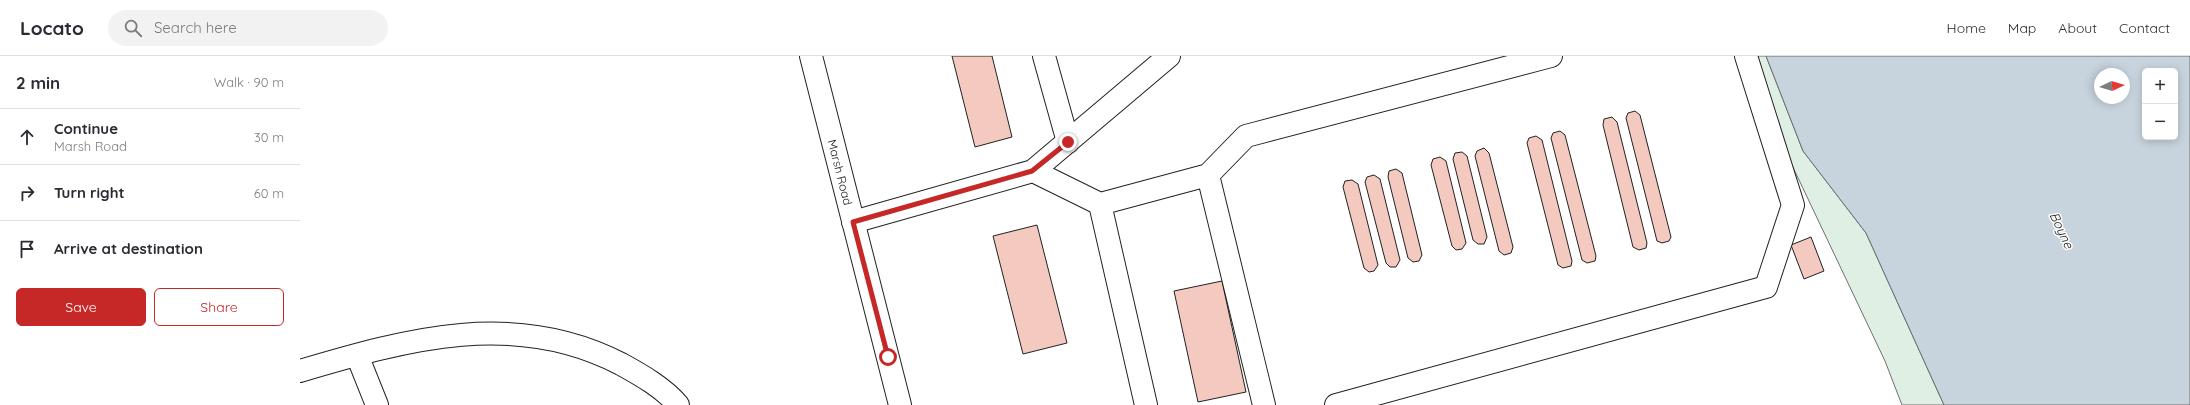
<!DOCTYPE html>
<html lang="en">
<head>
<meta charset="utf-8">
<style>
  body { margin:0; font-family:Quicksand,sans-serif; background:#f2f2f3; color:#2b2b33 }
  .controls { position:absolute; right:12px; top:12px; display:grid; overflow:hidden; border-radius:6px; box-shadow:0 2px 10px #0003 }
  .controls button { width:36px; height:36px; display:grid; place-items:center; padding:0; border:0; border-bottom:1px solid #e1e1e2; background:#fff; color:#2b2b33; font:20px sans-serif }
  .compass { position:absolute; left:1794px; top:12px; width:36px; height:36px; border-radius:50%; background:#fff; box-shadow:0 2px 10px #0003; rotate:86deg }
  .stop { position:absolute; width:12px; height:12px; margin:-9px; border:3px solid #c62828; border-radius:50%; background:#fff }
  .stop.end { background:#c62828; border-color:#fff; box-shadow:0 1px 4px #0008 }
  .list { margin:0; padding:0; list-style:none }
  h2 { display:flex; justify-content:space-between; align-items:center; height:52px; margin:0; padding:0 16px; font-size:17px }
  h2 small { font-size:13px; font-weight:400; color:#7c7c81 }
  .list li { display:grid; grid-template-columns:26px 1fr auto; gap:12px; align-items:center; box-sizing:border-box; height:56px; padding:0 16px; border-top:1px solid #e1e1e2 }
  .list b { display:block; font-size:15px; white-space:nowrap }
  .list p { margin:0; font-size:13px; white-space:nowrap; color:#7c7c81 }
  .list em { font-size:13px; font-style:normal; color:#7c7c81 }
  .actions { display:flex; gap:8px; padding:12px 16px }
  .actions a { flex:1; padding:9px 0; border:1px solid #c62828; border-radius:6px; text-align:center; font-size:14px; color:#c62828 }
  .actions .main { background:#c62828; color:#fff }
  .icon { flex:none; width:22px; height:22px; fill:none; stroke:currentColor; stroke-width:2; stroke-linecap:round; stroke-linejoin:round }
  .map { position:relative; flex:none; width:1890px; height:349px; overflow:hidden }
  header { display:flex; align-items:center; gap:24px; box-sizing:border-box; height:56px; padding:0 20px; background:#fff; border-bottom:1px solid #e1e1e2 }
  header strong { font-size:19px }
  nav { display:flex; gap:22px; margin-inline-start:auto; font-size:14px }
  .search { width:280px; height:36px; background:#f2f2f3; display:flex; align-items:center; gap:10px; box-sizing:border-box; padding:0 14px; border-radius:22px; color:#7c7c81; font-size:15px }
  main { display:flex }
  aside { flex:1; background:#fff }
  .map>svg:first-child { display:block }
  .green { fill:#e0efe3; stroke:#6f6f6f }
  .water { fill:#c7d3dd; stroke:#6f6f6f; fill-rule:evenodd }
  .building { fill:#f3c9c0; stroke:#222 }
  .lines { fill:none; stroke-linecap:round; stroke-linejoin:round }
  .minor-casing { stroke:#222; stroke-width:24 }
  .major-casing { stroke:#222; stroke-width:24 }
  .minor { stroke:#fff; stroke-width:22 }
  .major { stroke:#fff; stroke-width:22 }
  .route { stroke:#c62828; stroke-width:5 }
  .labels { text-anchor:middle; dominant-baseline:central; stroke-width:3; stroke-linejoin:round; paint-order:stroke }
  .street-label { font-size:12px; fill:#222; stroke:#fff }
  .water-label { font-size:13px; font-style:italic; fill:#222; stroke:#fff }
</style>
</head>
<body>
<header>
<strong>Locato</strong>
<div class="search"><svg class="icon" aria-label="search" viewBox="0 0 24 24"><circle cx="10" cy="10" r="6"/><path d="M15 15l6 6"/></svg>Search here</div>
<nav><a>Home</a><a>Map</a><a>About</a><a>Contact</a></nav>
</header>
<main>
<aside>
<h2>2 min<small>Walk · 90 m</small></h2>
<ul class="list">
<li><svg class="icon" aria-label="ahead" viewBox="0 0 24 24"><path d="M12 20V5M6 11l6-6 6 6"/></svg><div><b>Continue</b><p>Marsh Road</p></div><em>30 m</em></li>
<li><svg class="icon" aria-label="right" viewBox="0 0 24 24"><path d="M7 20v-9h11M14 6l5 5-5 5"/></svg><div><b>Turn right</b></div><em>60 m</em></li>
<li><svg class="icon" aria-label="arrive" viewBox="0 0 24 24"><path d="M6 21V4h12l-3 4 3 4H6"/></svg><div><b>Arrive at destination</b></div></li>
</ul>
<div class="actions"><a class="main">Save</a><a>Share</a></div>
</aside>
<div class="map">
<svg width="1890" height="349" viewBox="0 0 1890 349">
  <rect width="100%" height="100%" fill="#fff"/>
  <path class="green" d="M 1452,0 L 1466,0 L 1503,95 L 1566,177 L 1644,349 L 1602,349 L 1585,305 L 1490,105 Z"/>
  <path class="water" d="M 1466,0 L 1890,0 L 1890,349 L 1644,349 L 1566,177 L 1503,95 ZM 1845,15 L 1875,15 L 1875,81 L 1845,81 ZM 1800,18 L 1824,18 L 1824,42 L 1800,42 Z"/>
  <path class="building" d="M 652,0 L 692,0 L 712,81 L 675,91 Z
    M 1335,55 L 1340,59 L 1371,181 L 1369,185 L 1362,187 L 1357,185 L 1326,62 L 1328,57 Z
    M 1312,61 L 1317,66 L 1347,187 L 1346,192 L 1339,194 L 1333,191 L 1303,69 L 1304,63 Z
    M 1260,75 L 1265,79 L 1296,200 L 1295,205 L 1287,207 L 1282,204 L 1251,82 L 1253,77 Z
    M 1236,80 L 1242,84 L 1272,205 L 1271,210 L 1263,212 L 1258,209 L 1227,87 L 1229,82 Z
    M 1184,92 L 1189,97 L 1213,191 L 1211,197 L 1204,199 L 1199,195 L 1175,100 L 1177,95 Z
    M 1162,96 L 1167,100 L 1187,181 L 1184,188 L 1178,188 L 1173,184 L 1153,103 L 1155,97 Z
    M 1140,101 L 1146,105 L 1166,187 L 1162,193 L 1156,194 L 1152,190 L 1131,109 L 1133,103 Z
    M 1096,113 L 1102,117 L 1122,199 L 1119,205 L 1113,206 L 1108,202 L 1088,121 L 1089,115 Z
    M 1074,119 L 1080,123 L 1100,204 L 1096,211 L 1090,211 L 1086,207 L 1065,126 L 1067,121 Z
    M 1052,124 L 1058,128 L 1078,209 L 1074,215 L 1069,216 L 1064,212 L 1043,131 L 1045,125 Z
    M 737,169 L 767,287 L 723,298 L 693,180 Z
    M 1511,181 L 1524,215 L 1504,223 L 1491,189 Z
    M 922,225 L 946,336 L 898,346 L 874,235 Z"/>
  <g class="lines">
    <defs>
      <path id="minor" d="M 744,0 L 768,86
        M 733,115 L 800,148 L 908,119 L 964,349
        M 908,119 L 946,80 L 1251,0
        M 800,148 L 846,349
        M 553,166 L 733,115 L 869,0
        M 57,299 L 77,349
        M 0,315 C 108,283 215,253 321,308 C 341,319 364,332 378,349
        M 1036,349 L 1466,231 L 1493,149 L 1446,0"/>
      <g id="major">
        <path id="s1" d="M 511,0 L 600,349"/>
      </g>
    </defs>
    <use href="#minor" class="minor-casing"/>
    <use href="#major" class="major-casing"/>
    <use href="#minor" class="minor"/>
    <use href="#major" class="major"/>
  </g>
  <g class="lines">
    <path class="route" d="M 588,301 L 553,166 L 732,115 L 768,86"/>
  </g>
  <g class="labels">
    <g class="street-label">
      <text stroke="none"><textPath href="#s1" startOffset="120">Marsh Road</textPath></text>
    </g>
    <g class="water-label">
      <text transform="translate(1762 174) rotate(65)">Boyne</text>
    </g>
  </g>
</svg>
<div class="controls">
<button>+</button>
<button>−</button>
</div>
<svg class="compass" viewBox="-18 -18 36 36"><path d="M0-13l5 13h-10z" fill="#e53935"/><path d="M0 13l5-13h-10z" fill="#7c7c81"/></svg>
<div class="stop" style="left:588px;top:301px"></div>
<div class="stop end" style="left:768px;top:86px"></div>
</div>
</main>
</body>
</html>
